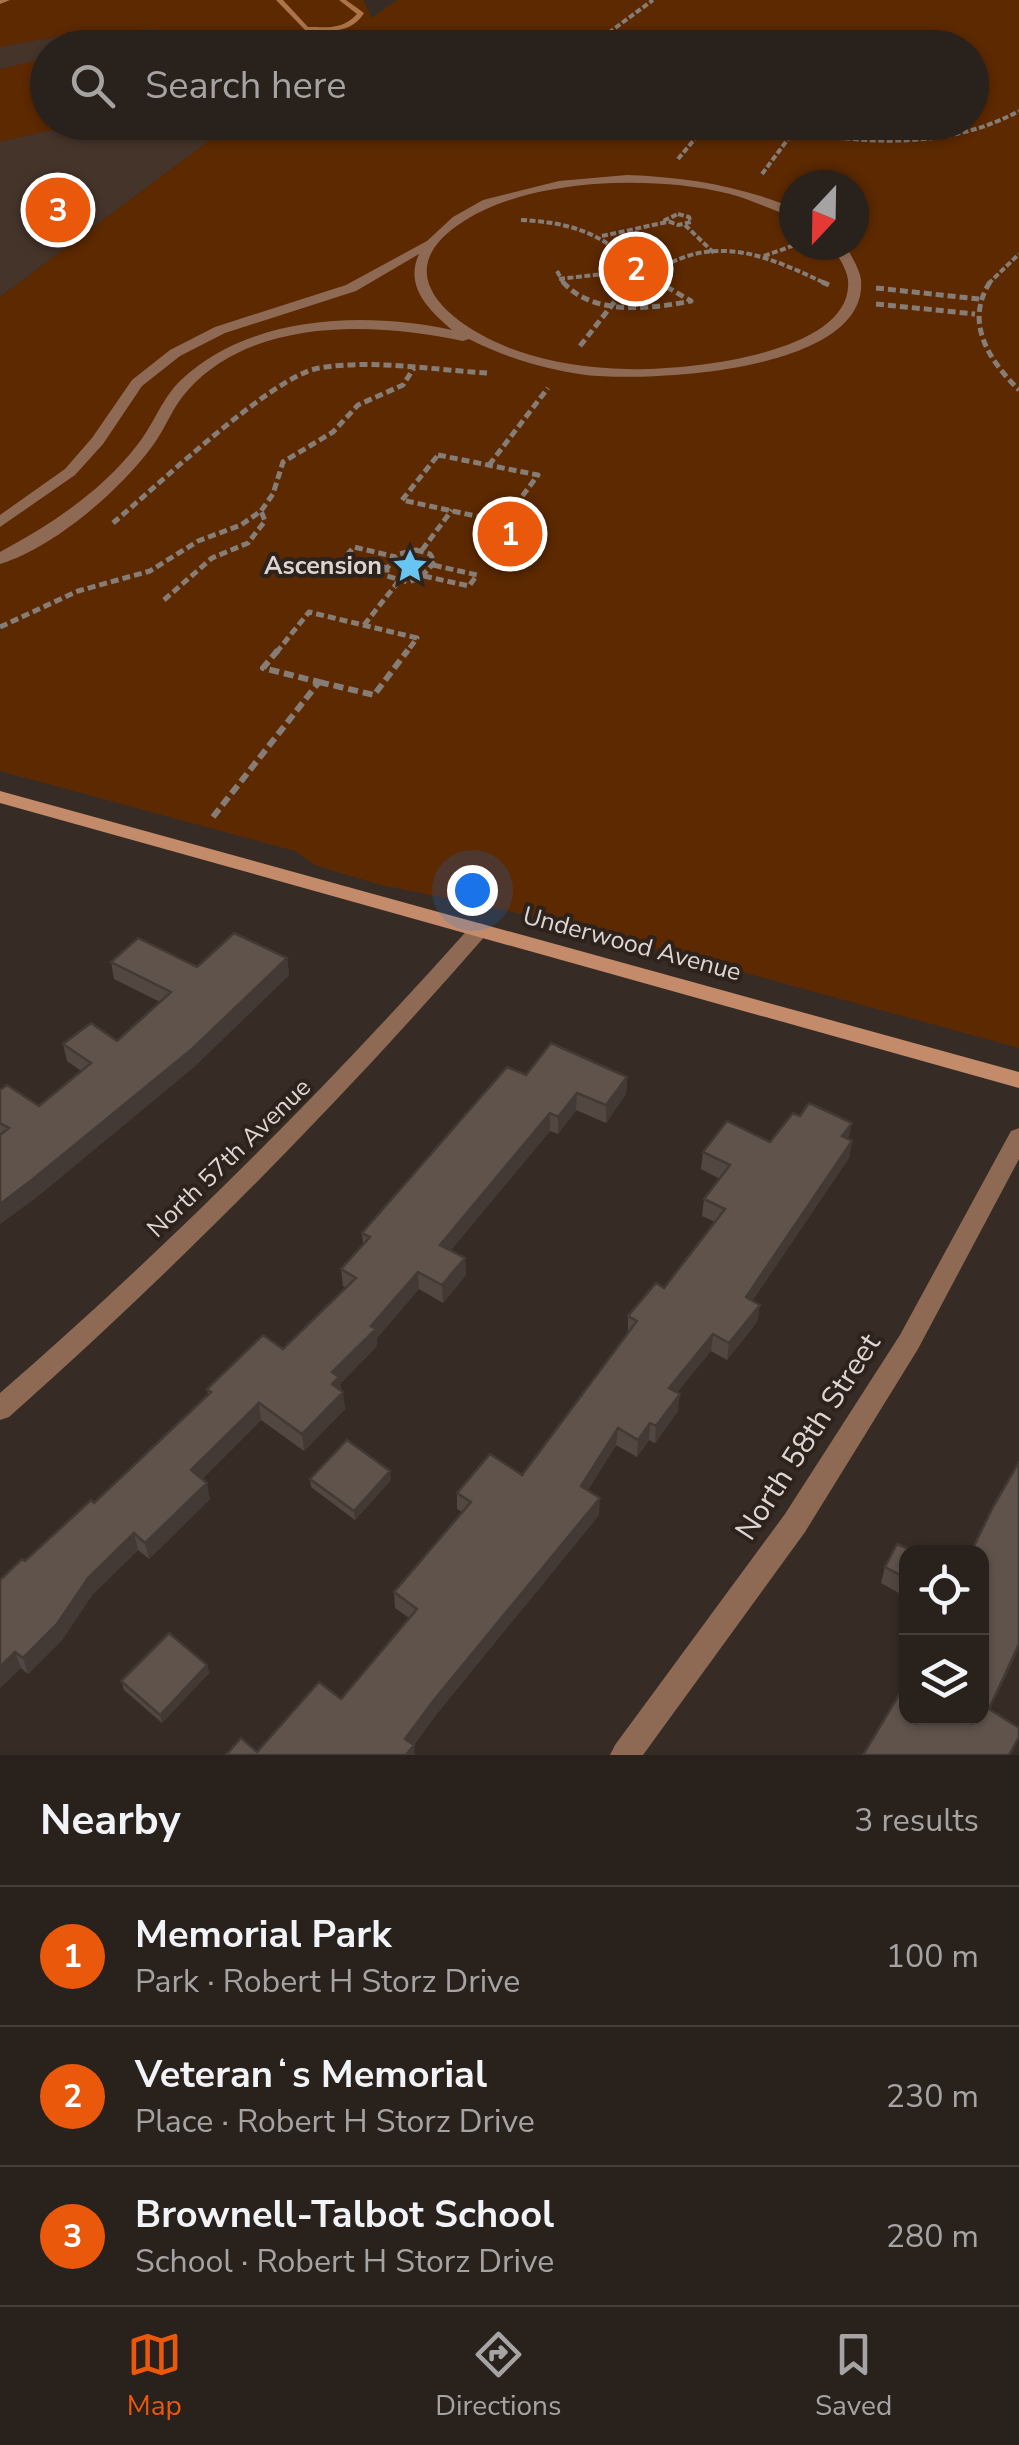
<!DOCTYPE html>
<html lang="en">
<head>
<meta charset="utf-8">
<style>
  body { margin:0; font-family:"Nunito Sans",sans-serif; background:#312925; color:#f1f3f6 }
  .controls { position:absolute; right:30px; bottom:30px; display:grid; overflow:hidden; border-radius:20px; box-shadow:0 2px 8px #0004 }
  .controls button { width:90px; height:90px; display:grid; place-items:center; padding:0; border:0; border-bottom:2px solid #453e3b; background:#29211c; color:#f1f3f6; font:50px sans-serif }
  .compass { position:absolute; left:779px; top:170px; width:90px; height:90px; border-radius:50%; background:#29211c; box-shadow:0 2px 8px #0004; rotate:202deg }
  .you { position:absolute; left:472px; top:890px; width:35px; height:35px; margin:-25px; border:8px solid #fff; border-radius:50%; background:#1a73e8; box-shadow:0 0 0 15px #1a73e833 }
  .badge { display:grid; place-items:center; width:65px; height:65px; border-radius:50%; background:#ea580c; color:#fff; font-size:32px; font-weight:700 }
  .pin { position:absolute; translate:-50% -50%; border:5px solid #fff; box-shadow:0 2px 10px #0006 }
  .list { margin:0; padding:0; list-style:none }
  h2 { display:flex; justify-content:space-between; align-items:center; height:130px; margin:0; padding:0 40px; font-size:42px }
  h2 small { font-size:32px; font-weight:400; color:#a5a3a3 }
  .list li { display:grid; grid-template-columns:65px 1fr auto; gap:30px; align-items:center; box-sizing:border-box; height:140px; padding:0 40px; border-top:2px solid #453e3b }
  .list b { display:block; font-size:38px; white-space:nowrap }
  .list p { margin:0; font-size:32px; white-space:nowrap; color:#a5a3a3 }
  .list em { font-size:32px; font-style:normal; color:#a5a3a3 }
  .icon { flex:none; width:55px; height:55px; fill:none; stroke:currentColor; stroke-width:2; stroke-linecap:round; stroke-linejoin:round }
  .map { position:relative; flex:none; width:1019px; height:1755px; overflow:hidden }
  .search { position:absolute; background:#29211c; box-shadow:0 2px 8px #0004; left:30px; right:30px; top:30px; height:110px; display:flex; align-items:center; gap:25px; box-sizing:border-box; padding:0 35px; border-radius:55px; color:#a5a3a3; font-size:38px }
  .sheet { height:550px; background:#29211c }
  nav { display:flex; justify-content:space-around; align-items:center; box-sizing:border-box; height:140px; border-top:2px solid #453e3b; background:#29211c; font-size:28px; color:#a5a3a3 }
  nav a { display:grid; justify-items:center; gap:5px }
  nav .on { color:#ea580c }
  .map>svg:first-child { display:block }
  .built { fill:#45342a }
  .green { fill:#5c2901; fill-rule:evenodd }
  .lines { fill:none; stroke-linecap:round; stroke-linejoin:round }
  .stream { fill:#ac7448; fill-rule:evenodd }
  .path-far2 { stroke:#867d77; stroke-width:4; stroke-dasharray:6 2.5; stroke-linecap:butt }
  .path-far1 { stroke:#867d77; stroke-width:5; stroke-dasharray:8 4; stroke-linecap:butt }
  .path { stroke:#867d77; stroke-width:6; stroke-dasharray:10 5; stroke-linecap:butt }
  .street { fill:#8e6a55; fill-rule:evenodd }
  .secondary { fill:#c38b6a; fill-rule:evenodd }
  .wall { fill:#534741 }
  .shaded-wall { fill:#433a35 }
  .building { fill:#60534c; stroke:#433a35; stroke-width:2.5 }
  .labels { text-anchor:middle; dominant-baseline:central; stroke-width:8; stroke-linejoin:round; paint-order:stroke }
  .poi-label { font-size:25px; font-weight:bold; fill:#ddd5d1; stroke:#2d221c; text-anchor:end }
  .street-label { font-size:25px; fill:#ddd5d1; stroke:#2d221c }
  .near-street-label { font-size:30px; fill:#ddd5d1; stroke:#2d221c }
</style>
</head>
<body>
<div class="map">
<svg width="1019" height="1755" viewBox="0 0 1019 1755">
  <rect width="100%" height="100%" fill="#372c25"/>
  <path class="built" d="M 163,27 L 288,47 L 48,48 L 48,122 L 233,123 L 0,297 L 0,40 L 63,28 Z"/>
  <path class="green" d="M 0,0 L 363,0 L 372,18 L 397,0 L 1019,0 L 1019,1048 L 556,921 L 377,884 L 315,865 L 295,851 L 0,771 L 0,297 L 233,123 L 972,122 L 972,48 L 221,48 L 209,40 L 166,31 L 190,47 L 94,47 L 163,31 L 152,29 L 73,34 L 0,47 ZM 794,185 L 854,185 L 854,245 L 794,245 Z
    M 47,58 L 48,122 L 81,123 L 0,142 L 0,69 Z"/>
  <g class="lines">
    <path class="stream" d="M 0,0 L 10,0 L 0,4 Z
      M 276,0 L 283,0 L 308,27 C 329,27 342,30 357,14 L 339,0 L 346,0 L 364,13 C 351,34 329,31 306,31 Z"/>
    <path class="path-far2" d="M 588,48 L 653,0
      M 735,122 C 830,138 930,159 1019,111
      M 678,159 L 709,122
      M 762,174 L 794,131
      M 678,214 L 689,217 L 691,222 L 678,225 L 665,220 Z
      M 521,220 C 563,222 596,230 627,259
      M 685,225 L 714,253
      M 602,236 L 667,222
      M 764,256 L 795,245
      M 635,258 L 659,262 L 667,273 L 640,283 L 612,273 L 619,262 Z
      M 664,266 C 723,234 773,259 827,284
      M 557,271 L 564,284
      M 559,279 L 612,273
      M 655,280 L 662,284
      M 988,284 L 1019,254"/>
    <path class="path-far1" d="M 563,282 C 592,316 651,309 691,301 L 658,282
      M 632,282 L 649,282
      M 822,282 L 829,285
      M 990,282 C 964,323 989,360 1019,390
      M 876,288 L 979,299
      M 876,304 L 975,314
      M 580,346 L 630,282
      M 438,455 L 538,475 L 503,522 L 402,500 Z
      M 489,465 L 548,388
      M 113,523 C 155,488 272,376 319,368 C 373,359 433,370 487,373
      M 416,550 L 430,554 L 435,562 L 420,578 L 408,582 L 387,576 L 387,568 L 399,554 Z
      M 422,550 L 452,510
      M 387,568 L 344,558 L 354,547 L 396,557
      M 424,576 L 469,586 L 477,575 L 433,565
      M 164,600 L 212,558 L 248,543 L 265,521 L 261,511
      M 364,625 L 398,582
      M 0,627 L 78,591 L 150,571 L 198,541 L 241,525 L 261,511 L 273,494 L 283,462 L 333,432 L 358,405 L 403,385 L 414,368
      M 276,653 L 309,612 L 417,638 L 406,653"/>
    <path class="path" d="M 278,650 L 263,668 L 319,682
      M 319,682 L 374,695 L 408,650
      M 213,817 L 319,682"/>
    <path class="street" d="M 627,175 C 686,177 740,186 794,208 L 794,217 C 772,210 752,200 730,194 C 686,183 639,181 594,184 C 549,188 502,197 464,221 C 380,274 456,329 515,350 C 551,363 589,368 627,369 C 678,371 855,356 848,280 C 847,269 837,255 832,245 L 846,245 C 850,255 860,269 861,280 C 869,373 645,382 586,375 C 545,369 506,358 469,339 L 463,341 C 376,322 253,317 188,390 C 172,407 165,430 151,448 C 118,492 53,548 0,564 L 0,552 C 52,524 102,491 138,444 C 154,424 162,398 181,380 C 250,315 364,311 452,330 C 429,310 404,287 419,254 L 356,291 L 225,333 L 180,356 L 142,386 L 103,444 L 75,475 L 0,527 L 0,515 L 65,469 L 92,438 L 132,380 L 170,350 L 215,327 L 346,285 L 427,241 L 453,217 L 483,200 L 559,181 Z
      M 479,923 L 486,925 L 489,930 L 486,935 C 337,1106 179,1266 9,1417 L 0,1420 L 0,1393 C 168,1247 324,1091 472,925 Z
      M 1019,1128 L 1019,1159 L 918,1349 L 805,1532 L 643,1755 L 610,1755 L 615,1745 L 785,1514 L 900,1335 L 1011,1131 Z"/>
    <path class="secondary" d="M 0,791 L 1019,1072 L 1019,1088 L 0,803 Z"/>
  </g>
  <path class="wall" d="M 287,958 L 289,975 L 195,1066 L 38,1196 L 0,1224 L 0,1090 L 39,1106 L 81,1071 L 67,1061 L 63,1044 L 117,1041 L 160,1002 L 114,979 L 111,962 L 197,967 Z
    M 526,1075 L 627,1077 L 626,1094 L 606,1123 L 576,1110 L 558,1134 L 550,1131 L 451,1250 L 465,1258 L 466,1275 L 443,1303 L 419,1289 L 377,1338 L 377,1346 L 340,1384 L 345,1409 L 304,1451 L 261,1420 L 202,1479 L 210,1499 L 149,1559 L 138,1550 L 92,1595 L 62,1640 L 28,1674 L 21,1668 L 0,1688 L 0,1580 L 94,1503 L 208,1395 L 207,1389 L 283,1349 L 346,1288 L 343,1286 L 341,1269 L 363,1245 L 362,1233 Z
    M 849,1139 L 852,1141 L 849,1158 L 752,1301 L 760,1305 L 757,1322 L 727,1360 L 711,1351 L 677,1392 L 678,1411 L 655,1443 L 649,1440 L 637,1457 L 616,1445 L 588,1490 L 599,1515 L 435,1716 L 414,1745 L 257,1752 L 341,1699 L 409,1618 L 395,1608 L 394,1592 L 462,1512 L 457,1509 L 457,1493 L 522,1475 L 628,1333 L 628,1316 L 664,1288 L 715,1222 L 702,1216 L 704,1199 L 720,1179 L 701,1169 L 703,1152 L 770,1142 Z
    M 310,1479 L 391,1480 L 355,1520 L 311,1487 Z
    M 906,1552 L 906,1597 L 881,1583 L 885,1567 Z
    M 207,1665 L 209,1673 L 162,1723 L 124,1690 L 121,1681 Z"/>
  <path class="shaded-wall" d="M 287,958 L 289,975 L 195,1066 L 38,1196 L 0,1224 L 0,1204 Z
    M 627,1077 L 626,1094 L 606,1123 L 606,1105 Z
    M 577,1093 L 576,1110 L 558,1134 L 558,1117 Z
    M 550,1113 L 550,1131 L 441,1262 L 440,1245 Z
    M 852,1123 L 848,1141 L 842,1136 Z
    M 852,1141 L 849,1158 L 743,1314 L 746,1297 Z
    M 465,1258 L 466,1275 L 443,1303 L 442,1285 Z
    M 418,1272 L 419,1289 L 377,1338 L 377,1346 L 340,1384 L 341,1394 L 334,1401 L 332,1372 Z
    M 760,1305 L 757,1322 L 727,1360 L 729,1343 Z
    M 713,1334 L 711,1351 L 667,1405 L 669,1388 Z
    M 343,1392 L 345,1409 L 304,1451 L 302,1434 Z
    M 680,1394 L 678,1411 L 655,1443 L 656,1426 Z
    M 259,1403 L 261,1420 L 194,1487 L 191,1470 Z
    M 650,1423 L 649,1440 L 637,1457 L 638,1440 Z
    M 618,1428 L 616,1445 L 580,1503 L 581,1486 Z
    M 390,1471 L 391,1480 L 355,1520 L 354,1511 Z
    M 207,1483 L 210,1499 L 149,1559 L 145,1543 Z
    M 600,1498 L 599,1515 L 435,1716 L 406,1755 L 405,1739 L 434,1700 Z
    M 134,1533 L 138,1550 L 92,1595 L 62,1640 L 28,1674 L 23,1658 L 88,1578 Z
    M 1019,1644 L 1019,1648 L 983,1725 L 989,1709 Z
    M 15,1652 L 21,1668 L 0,1688 L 0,1667 Z
    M 207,1665 L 209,1673 L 162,1723 L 160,1715 Z
    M 414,1745 L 415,1755 L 406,1755 Z"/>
  <path class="building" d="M 234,933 L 287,958 L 192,1049 L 33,1179 L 0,1204 L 0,1135 L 9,1128 L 0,1123 L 0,1090 L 7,1085 L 39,1106 L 91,1063 L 63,1044 L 91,1023 L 117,1041 L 171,992 L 111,962 L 138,938 L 197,967 Z
    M 551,1043 L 627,1077 L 606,1105 L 577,1093 L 558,1117 L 550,1113 L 440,1245 L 465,1258 L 442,1285 L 418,1272 L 371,1326 L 376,1329 L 332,1372 L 339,1377 L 332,1384 L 343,1392 L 302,1434 L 259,1403 L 191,1470 L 207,1483 L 145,1543 L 134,1533 L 88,1578 L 57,1624 L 23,1658 L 15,1652 L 0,1667 L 0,1580 L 22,1559 L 25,1561 L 91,1500 L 94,1503 L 211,1392 L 207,1389 L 263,1335 L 283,1349 L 356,1278 L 341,1269 L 370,1237 L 362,1233 L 507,1067 L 526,1075 Z
    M 809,1103 L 852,1123 L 842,1136 L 852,1141 L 746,1297 L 760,1305 L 729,1343 L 713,1334 L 669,1388 L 680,1394 L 656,1426 L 650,1423 L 638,1440 L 618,1428 L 581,1486 L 600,1498 L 434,1700 L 405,1739 L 414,1745 L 406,1755 L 226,1755 L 241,1738 L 257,1752 L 319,1682 L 341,1699 L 417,1609 L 394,1592 L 471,1502 L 457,1493 L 490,1454 L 522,1475 L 637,1321 L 628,1316 L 656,1283 L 664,1288 L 725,1209 L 704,1199 L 730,1165 L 703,1152 L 727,1121 L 770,1142 L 793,1113 L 800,1116 Z
    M 347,1440 L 390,1471 L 354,1511 L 310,1479 Z
    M 1019,1462 L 1019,1644 L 989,1709 L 1019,1728 L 1019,1737 L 1009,1755 L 863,1755 L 906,1683 L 906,1718 L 982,1718 L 982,1552 L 971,1552 L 993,1507 Z
    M 897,1544 L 916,1552 L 906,1552 L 906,1578 L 885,1567 Z
    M 169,1633 L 207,1665 L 160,1715 L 121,1681 Z"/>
  <defs>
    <symbol id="sight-bare" viewBox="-9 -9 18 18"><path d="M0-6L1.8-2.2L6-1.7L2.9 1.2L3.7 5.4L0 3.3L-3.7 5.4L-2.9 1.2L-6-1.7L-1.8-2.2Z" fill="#68c4f0" stroke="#2d221c" stroke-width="2.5" paint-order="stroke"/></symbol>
  </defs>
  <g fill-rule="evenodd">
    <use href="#sight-bare" x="385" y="541" width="50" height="50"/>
  </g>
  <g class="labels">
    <g class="poi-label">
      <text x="382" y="566">Ascension</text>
    </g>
    <g class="street-label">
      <text transform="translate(632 944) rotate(15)">Underwood Avenue</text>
      <text transform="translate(229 1158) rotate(-44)">North 57th Avenue</text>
    </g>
    <g class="near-street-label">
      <text transform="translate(808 1437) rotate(-57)">North 58th Street</text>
    </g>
  </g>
</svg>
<div class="controls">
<button><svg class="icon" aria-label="locate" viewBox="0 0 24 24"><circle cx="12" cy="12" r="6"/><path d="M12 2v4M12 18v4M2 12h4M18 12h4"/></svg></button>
<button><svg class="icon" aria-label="layers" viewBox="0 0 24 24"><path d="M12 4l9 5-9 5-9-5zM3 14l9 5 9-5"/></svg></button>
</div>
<svg class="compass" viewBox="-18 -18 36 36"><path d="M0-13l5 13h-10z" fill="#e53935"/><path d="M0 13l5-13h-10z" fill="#a5a3a3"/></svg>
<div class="you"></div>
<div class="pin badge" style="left:510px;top:534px">1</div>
<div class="pin badge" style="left:636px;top:269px">2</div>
<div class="pin badge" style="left:58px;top:210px">3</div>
<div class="search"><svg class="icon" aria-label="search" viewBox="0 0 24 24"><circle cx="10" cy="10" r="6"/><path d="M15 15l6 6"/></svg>Search here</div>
</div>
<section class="sheet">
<h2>Nearby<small>3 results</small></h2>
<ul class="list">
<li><span class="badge">1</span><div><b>Memorial Park</b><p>Park · Robert H Storz Drive</p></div><em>100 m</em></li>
<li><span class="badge">2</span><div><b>Veteranʻs Memorial</b><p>Place · Robert H Storz Drive</p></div><em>230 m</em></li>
<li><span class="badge">3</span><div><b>Brownell-Talbot School</b><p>School · Robert H Storz Drive</p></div><em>280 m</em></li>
</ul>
</section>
<nav>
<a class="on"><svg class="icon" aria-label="map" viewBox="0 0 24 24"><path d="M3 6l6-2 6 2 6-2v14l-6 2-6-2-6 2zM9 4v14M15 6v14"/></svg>Map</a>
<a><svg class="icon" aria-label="directions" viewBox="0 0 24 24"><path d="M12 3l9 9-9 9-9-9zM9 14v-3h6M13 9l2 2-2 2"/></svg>Directions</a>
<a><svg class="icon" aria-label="saved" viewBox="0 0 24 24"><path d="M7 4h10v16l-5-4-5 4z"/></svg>Saved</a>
</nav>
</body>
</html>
